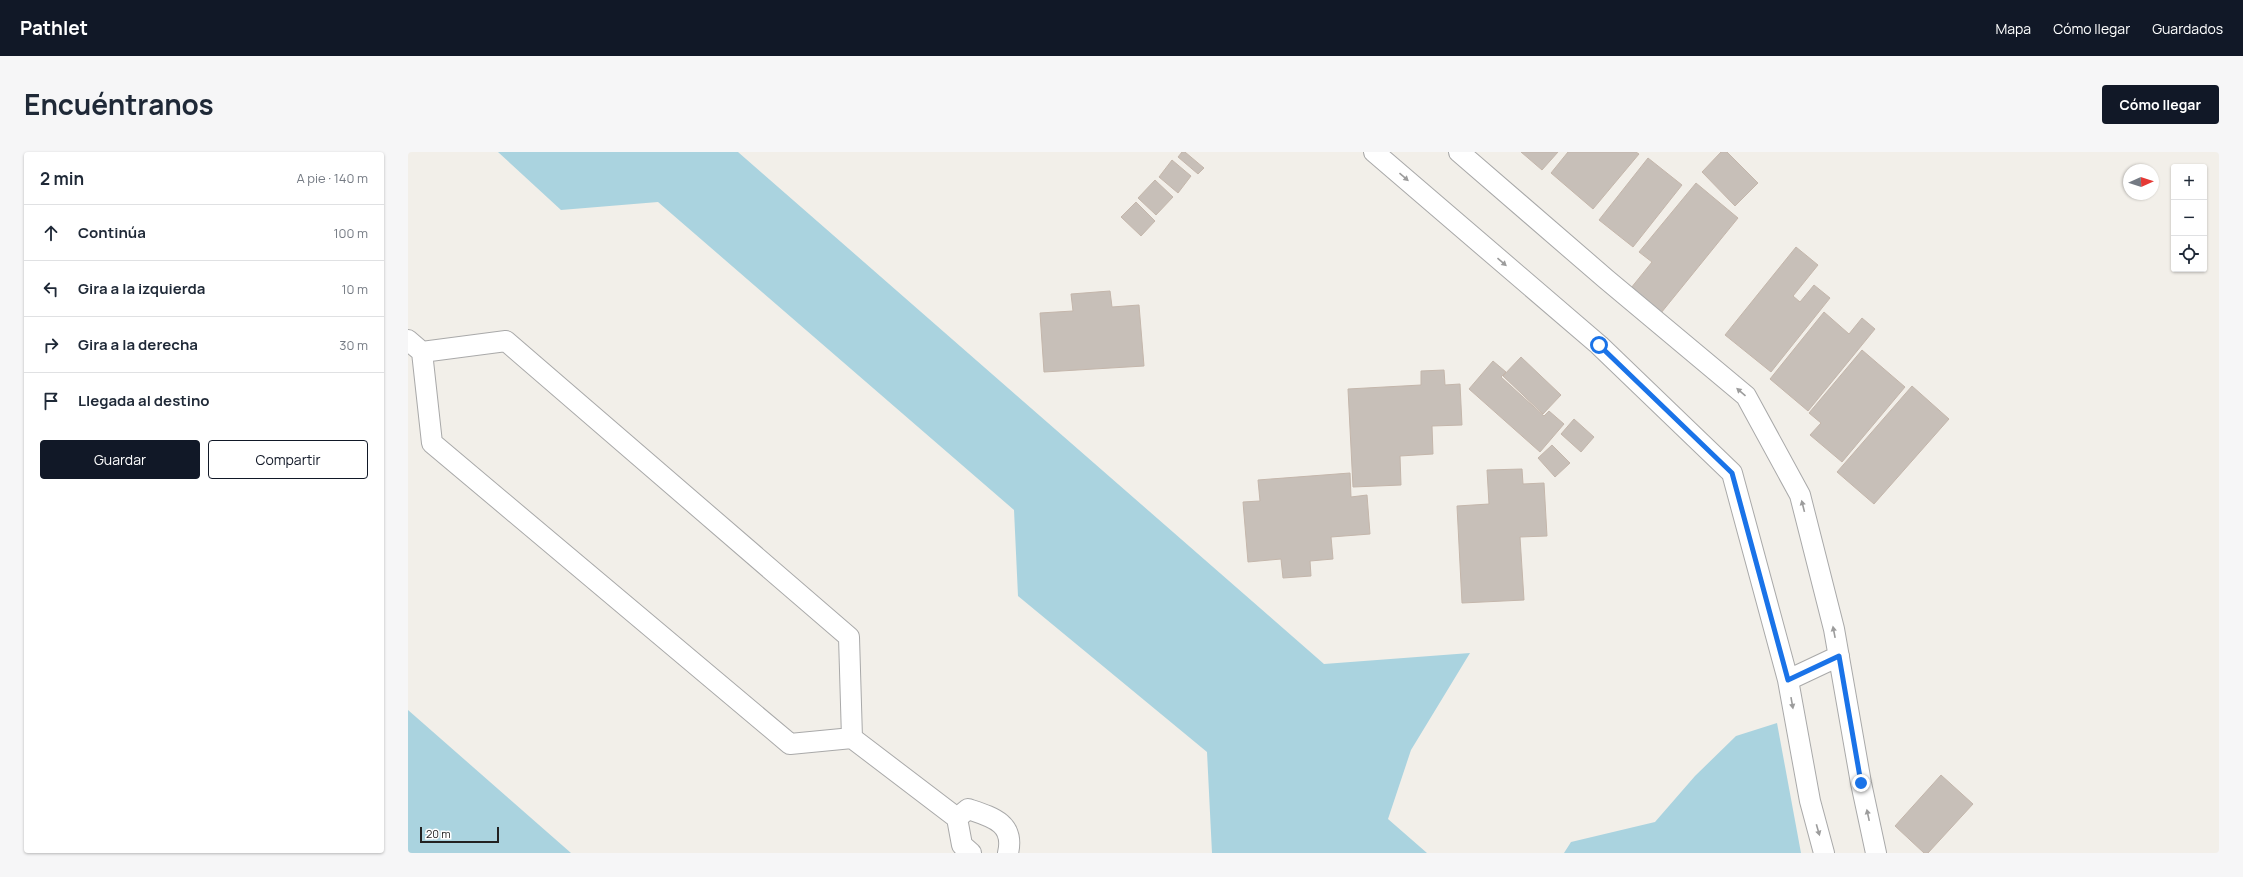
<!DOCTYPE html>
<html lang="es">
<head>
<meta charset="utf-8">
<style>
  body { margin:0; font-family:Manrope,sans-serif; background:#f6f6f7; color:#1f2937 }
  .controls { position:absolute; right:12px; top:12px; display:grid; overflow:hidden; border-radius:4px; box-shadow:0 1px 3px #0004 }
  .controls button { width:36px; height:36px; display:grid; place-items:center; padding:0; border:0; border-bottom:1px solid #e0e1e3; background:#fff; color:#1f2937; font:20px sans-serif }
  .compass { position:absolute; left:1715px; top:12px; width:36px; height:36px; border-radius:50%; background:#fff; box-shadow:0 1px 3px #0004; rotate:87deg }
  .scale { position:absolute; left:12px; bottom:10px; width:79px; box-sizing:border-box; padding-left:4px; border:2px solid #222; border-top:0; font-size:11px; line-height:14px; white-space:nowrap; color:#222; -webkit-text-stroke:3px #fff; paint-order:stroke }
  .stop { position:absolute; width:12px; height:12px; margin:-9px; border:3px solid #1a73e8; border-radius:50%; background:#fff }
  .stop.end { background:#1a73e8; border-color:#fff; box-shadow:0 1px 4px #0008 }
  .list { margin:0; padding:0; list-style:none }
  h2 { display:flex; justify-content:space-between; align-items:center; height:52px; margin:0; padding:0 16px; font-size:17px }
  h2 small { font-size:13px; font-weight:400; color:#747a83 }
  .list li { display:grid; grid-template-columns:26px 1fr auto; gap:12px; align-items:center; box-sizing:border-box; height:56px; padding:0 16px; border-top:1px solid #e0e1e3 }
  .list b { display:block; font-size:15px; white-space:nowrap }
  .list em { font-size:13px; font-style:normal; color:#747a83 }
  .actions { display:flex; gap:8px; padding:12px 16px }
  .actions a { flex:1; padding:9px 0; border:1px solid #111827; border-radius:4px; text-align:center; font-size:14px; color:#111827 }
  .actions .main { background:#111827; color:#fff }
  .icon { flex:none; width:22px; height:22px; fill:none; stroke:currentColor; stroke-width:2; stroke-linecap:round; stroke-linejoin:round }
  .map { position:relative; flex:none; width:1811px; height:701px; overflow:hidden; border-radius:4px }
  header { display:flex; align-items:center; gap:24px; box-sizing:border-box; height:56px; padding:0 20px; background:#111827; color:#fff }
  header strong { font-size:19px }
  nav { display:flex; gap:22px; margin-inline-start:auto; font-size:14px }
  .intro { display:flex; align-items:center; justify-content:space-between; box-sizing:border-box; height:96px; padding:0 24px }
  h1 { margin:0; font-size:28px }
  .button { padding:10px 18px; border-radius:4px; background:#111827; color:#fff; font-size:14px; font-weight:700 }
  main { display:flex; gap:24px; padding:0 24px }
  aside { flex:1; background:#fff; border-radius:4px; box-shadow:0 1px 3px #0004 }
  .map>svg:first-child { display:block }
  .water { fill:#aad3df }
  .building { fill:#c7bfb8; stroke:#c4b6ab }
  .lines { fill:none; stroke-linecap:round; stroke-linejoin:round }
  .minor-casing { stroke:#a9a9a9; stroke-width:22 }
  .minor { stroke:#fff; stroke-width:20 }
  .oneway { fill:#9c9c9c }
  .route { stroke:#1a73e8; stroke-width:5 }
</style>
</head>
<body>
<header>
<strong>Pathlet</strong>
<nav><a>Mapa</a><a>Cómo llegar</a><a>Guardados</a></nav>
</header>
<div class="intro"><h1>Encuéntranos</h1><a class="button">Cómo llegar</a></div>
<main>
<aside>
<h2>2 min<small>A pie · 140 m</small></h2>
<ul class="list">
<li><svg class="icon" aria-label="ahead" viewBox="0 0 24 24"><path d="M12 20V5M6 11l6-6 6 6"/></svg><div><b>Continúa</b></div><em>100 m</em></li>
<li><svg class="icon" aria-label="left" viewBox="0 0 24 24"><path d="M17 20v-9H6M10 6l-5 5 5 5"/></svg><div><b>Gira a la izquierda</b></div><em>10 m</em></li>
<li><svg class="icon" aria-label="right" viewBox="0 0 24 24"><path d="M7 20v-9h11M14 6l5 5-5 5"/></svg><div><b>Gira a la derecha</b></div><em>30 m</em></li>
<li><svg class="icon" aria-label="arrive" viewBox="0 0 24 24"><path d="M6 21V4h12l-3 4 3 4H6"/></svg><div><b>Llegada al destino</b></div></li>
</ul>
<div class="actions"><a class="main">Guardar</a><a>Compartir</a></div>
</aside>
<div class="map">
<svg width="1811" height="701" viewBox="0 0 1811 701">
  <rect width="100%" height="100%" fill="#f2efe9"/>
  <path class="water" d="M 90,0 L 330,0 L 916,512 L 1062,501 L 1003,598 L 980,667 L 1019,701 L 804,701 L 799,600 L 610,444 L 606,358 L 250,50 L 153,58 Z
    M 0,558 L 163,701 L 0,701 Z
    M 1369,571 L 1393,701 L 1156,701 L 1163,690 L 1247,670 L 1287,624 L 1328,584 Z"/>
  <path class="building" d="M 774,0 L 777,0 L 796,16 L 790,22 L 770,5 Z
    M 1113,0 L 1150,0 L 1134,18 Z
    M 1160,0 L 1228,0 L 1231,2 L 1185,57 L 1143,21 Z
    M 1313,0 L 1319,0 L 1350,31 L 1327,54 L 1294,20 Z
    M 1240,6 L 1274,33 L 1225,95 L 1191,68 Z
    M 764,8 L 783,24 L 770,41 L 751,25 Z
    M 747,28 L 765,45 L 748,63 L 730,46 Z
    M 1288,31 L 1330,66 L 1253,161 L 1223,136 L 1244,110 L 1231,100 Z
    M 728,50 L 747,69 L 733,84 L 713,65 Z
    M 1388,95 L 1410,113 L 1385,144 L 1392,150 L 1406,133 L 1422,146 L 1363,220 L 1317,183 Z
    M 702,139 L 704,155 L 731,153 L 736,214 L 636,220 L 632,161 L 665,159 L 663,142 Z
    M 1416,160 L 1441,182 L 1454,166 L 1467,177 L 1400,259 L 1362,227 Z
    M 1454,198 L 1497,235 L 1434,310 L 1402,283 L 1413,271 L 1401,261 Z
    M 1113,205 L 1153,243 L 1135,262 L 1095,224 Z
    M 1085,209 L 1098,220 L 1093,225 L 1136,264 L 1141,259 L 1156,272 L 1132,300 L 1061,237 Z
    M 1036,218 L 1037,233 L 1052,232 L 1054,273 L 1024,274 L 1025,302 L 992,304 L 993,333 L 945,335 L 940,237 L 1013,233 L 1013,219 Z
    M 1504,234 L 1541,267 L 1466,352 L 1429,320 Z
    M 1166,267 L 1186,285 L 1173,300 L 1153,282 Z
    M 1144,293 L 1162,311 L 1147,325 L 1130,306 Z
    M 1114,317 L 1115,332 L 1136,331 L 1139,384 L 1112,385 L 1116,448 L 1054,451 L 1049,354 L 1081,352 L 1079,318 Z
    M 942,321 L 943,345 L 959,343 L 962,382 L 923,385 L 925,407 L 902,409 L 903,424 L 875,426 L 873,407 L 840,410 L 835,350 L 852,349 L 850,328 Z
    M 1533,623 L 1565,652 L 1520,701 L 1516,701 L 1487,674 Z"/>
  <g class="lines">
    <defs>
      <path id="minor" d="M 966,0 L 1191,193 L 1324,321 L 1380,528 L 1402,649 L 1416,701
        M 1051,0 L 1198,127 L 1338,244 L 1392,343 L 1426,477 L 1453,631 L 1468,701
        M 0,188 L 14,200 L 24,291 L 382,592 L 444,586 L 549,666 L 554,693 L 563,701
        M 14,200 L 98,189 L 441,485 L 444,586
        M 1380,528 L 1431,504
        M 549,666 L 560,657 C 584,665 607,671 600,701"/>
    </defs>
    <use href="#minor" class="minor-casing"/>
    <use href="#minor" class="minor"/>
  </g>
  <defs><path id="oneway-solid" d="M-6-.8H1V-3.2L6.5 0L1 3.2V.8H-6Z"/></defs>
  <g class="oneway">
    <use href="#oneway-solid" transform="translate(996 25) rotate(41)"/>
    <use href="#oneway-solid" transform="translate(1094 110) rotate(41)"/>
    <use href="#oneway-solid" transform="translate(1333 240) rotate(-139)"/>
    <use href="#oneway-solid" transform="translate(1395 354) rotate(-104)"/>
    <use href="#oneway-solid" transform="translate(1426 480) rotate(-101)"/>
    <use href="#oneway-solid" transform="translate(1384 551) rotate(80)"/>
    <use href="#oneway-solid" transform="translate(1460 663) rotate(-102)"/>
    <use href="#oneway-solid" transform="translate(1410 678) rotate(74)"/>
  </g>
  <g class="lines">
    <path class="route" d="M 1191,193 L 1324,321 L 1380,528 L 1431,504 L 1453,631"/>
  </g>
</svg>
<div class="controls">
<button>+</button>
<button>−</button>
<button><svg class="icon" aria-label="locate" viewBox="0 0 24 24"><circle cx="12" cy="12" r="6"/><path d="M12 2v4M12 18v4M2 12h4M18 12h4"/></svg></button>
</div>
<svg class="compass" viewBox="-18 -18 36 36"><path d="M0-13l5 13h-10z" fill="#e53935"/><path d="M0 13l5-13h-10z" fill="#747a83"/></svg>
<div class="scale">20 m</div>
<div class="stop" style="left:1191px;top:193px"></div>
<div class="stop end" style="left:1453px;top:631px"></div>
</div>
</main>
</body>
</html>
